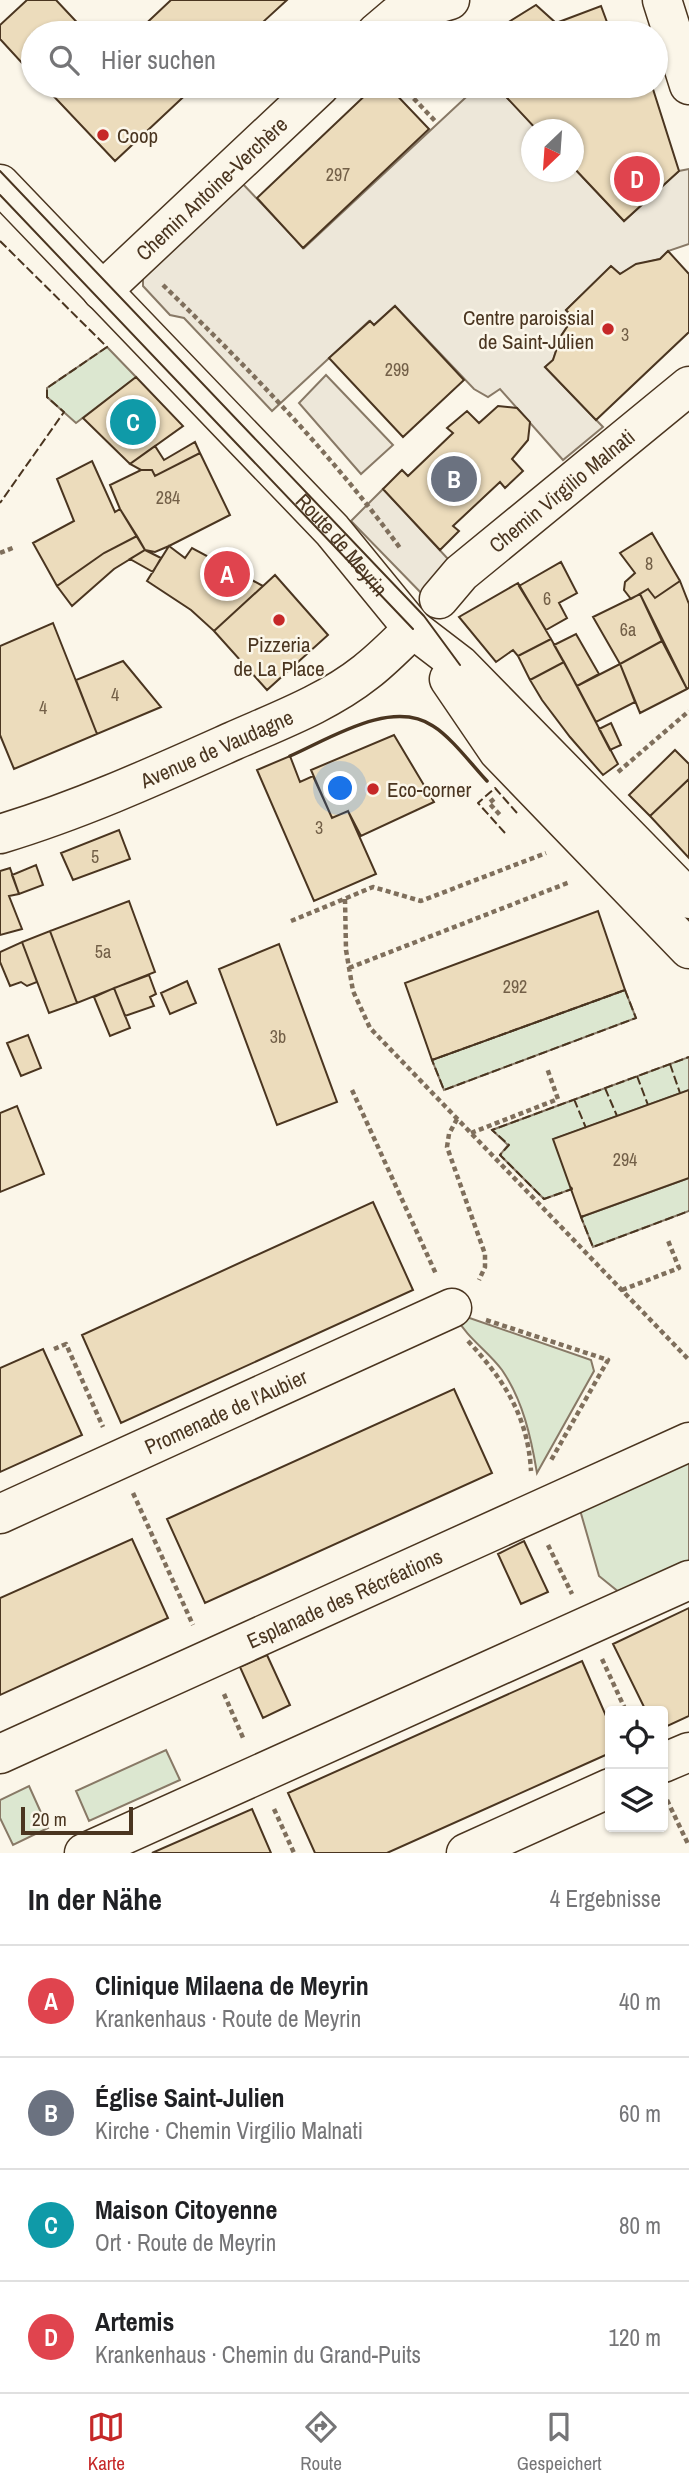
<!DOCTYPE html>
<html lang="de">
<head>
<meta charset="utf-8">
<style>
  body { margin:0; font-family:"Archivo Narrow",sans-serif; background:#f6f6f6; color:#202124 }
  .controls { position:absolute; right:21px; bottom:21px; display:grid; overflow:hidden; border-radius:7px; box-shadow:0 2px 5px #0004 }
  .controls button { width:63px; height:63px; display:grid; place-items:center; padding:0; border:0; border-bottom:2px solid #e0e0e0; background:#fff; color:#202124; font:35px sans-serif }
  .compass { position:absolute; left:521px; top:119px; width:63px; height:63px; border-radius:50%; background:#fff; box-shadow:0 2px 5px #0004; rotate:205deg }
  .scale { position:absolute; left:21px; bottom:18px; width:112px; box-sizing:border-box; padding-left:7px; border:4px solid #4a3520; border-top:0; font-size:19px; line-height:24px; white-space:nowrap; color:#4a3520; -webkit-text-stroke:5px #fbf6e9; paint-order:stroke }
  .you { position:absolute; left:341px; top:789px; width:24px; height:24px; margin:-18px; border:5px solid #fff; border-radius:50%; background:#1a73e8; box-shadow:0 0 0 10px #1a73e833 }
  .badge { display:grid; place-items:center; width:46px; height:46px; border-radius:50%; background:#c62828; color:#fff; font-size:23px; font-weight:700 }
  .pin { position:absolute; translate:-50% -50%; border:4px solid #fff; box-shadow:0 2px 7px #0006 }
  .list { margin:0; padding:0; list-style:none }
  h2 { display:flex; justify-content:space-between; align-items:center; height:91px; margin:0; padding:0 28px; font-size:30px }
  h2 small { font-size:23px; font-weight:400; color:#757577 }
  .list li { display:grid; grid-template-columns:46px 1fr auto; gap:21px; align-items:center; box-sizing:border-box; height:112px; padding:0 28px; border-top:2px solid #e0e0e0 }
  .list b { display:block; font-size:26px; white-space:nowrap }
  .list p { margin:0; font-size:23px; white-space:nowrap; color:#757577 }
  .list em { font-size:23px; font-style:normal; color:#757577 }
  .icon { flex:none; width:38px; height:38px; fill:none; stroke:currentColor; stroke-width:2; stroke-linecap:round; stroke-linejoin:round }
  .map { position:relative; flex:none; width:689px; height:1853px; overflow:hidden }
  .search { position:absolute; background:#fff; box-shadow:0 2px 5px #0004; left:21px; right:21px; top:21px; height:77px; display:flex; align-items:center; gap:18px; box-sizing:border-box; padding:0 24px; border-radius:38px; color:#757577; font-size:26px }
  .sheet { height:539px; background:#fff }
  nav { display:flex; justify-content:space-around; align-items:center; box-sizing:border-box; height:98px; border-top:2px solid #e0e0e0; background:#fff; font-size:19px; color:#757577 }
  nav a { display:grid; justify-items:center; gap:4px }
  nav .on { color:#c62828 }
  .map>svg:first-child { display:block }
  .green { fill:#dce7d0; stroke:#887966; stroke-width:2 }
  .parking { fill:#ede7d9; stroke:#887966; stroke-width:2 }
  .building { fill:#ecdcbc; stroke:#4a3520; stroke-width:2 }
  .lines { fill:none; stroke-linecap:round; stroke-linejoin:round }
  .minor-casing { stroke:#4a3520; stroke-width:41 }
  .path { stroke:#7f6f5c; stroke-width:4.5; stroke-dasharray:5 3.5; stroke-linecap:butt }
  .minor { stroke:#fbf6e9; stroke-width:38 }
  .tram { stroke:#4a3520; stroke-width:2 }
  .fence { stroke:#4a3520; stroke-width:2; stroke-dasharray:9 3.5; stroke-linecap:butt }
  .wall { stroke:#4a3520; stroke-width:3.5 }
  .poi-dot { fill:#c62828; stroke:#fbf6e9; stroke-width:2.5 }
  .labels { text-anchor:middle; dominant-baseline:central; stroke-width:5; stroke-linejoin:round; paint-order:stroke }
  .number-label { font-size:18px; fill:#725f47 }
  .poi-label { font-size:21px; fill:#4a3520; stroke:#fbf6e9; text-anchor:start }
  .street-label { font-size:21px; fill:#4a3520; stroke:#fbf6e9 }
</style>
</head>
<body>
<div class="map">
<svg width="689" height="1853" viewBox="0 0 689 1853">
  <rect width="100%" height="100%" fill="#fbf6e9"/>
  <path class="green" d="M 107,347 L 136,377 L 76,423 L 47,397 L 47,388 Z
    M 625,990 L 636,1018 L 444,1090 L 432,1060 Z
    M 689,1057 L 689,1090 L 554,1139 L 572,1189 L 544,1199 L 500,1155 L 508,1145 L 492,1130 Z
    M 689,1178 L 689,1211 L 593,1247 L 581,1217 Z
    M 458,1314 L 591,1360 L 594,1371 L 537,1473 C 531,1437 523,1401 502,1370 C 488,1351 467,1338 456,1317 Z
    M 689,1457 L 689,1568 L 625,1597 L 599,1576 L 580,1510 Z
    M 166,1750 L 180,1780 L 89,1821 L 76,1791 Z
    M 29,1786 L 48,1828 L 13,1845 L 0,1818 L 0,1800 Z"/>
  <path class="parking" d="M 478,86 L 496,86 L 537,129 L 532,130 L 532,172 L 574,172 L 574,168 L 624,221 L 679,171 L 689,169 L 689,244 L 668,251 L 660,259 L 636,265 L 620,274 L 611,266 L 566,310 L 573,318 L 561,336 L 553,360 L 545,367 L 603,427 L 563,460 L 500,389 L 488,397 L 474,389 L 395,306 L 374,325 L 369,321 L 272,411 L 184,318 L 170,315 L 143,286 L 143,278 L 241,182 L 304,248 Z
    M 326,375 L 393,445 L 361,474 L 299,403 Z
    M 383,489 L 461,573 L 429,601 L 351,521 Z"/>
  <path class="building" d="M 27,0 L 56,0 L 87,33 L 33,33 L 33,75 L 0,39 L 0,25 Z
    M 171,0 L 287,0 L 251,33 L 136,33 Z
    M 536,5 L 556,23 L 601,6 L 611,33 L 491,33 Z
    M 44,86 L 195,86 L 115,161 Z
    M 375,86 L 388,86 L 429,129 L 303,248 L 257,198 Z
    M 496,86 L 652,86 L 679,171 L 624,221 L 574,168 L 574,130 L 537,130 Z
    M 668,251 L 689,274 L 689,332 L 596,420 L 545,367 L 553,360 L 561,336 L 573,318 L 566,310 L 611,266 L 620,274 L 636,264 L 660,259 Z
    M 395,306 L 464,380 L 403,437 L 329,358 L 370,321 L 374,325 Z
    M 136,377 L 183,426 L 130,464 L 83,418 Z
    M 498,406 L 517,408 L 530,422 L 528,440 L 512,459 L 523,471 L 505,488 L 500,482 L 453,526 L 459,531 L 440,550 L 383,489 L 402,470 L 408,476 L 453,433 L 447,428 L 467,411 L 479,423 Z
    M 195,442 L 200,453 L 155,476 L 152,470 L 141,470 L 130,464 L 155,446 L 164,460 Z
    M 200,453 L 230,515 L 169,546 L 155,552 L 145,550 L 120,509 L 110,485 L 141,470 L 152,470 L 155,476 Z
    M 92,461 L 115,512 L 120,509 L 137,536 L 104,553 L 57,586 L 33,543 L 74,521 L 57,479 Z
    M 652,533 L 680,581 L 655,598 L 648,589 L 631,599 L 624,590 L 625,582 L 635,573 L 620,553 Z
    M 137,536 L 145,550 L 114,569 L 72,606 L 57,586 L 104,553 Z
    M 169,546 L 185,558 L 192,548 L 263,586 L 214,631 L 191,610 L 147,581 Z
    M 145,550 L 161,558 L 153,572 L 130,559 Z
    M 561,562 L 577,593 L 559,603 L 567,618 L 546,630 L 519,586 Z
    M 275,575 L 328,635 L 267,690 L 214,631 Z
    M 680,581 L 689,604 L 689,688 L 687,689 L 640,594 L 648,589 L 655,598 Z
    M 518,583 L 551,639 L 518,656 L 513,650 L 496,662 L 459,617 Z
    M 640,594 L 662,641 L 620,664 L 593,617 Z
    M 53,623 L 97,734 L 14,769 L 0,735 L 0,646 Z
    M 576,634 L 599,674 L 577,686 L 554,645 Z
    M 551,639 L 564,662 L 530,680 L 518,656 Z
    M 662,641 L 687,689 L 640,713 L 620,664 Z
    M 123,661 L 161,707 L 97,734 L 76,680 Z
    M 564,662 L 618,764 L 603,775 L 570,737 L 542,700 L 530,680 Z
    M 620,664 L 635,702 L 596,722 L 577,686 Z
    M 611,723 L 621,745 L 610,750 L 599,729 Z
    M 394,735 L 434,802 L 361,836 L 348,811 L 332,818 L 311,770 Z
    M 675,750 L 689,764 L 689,779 L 650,816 L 629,795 Z
    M 290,756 L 300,782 L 313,776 L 332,818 L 348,811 L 376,874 L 314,901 L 257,770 Z
    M 689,779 L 689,858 L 650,816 Z
    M 119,830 L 130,859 L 73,880 L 61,853 Z
    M 36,865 L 43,885 L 19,894 L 12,875 Z
    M 10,868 L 19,894 L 9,896 L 22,929 L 0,935 L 0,871 Z
    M 129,901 L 155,972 L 77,1003 L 50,931 Z
    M 598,911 L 625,990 L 432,1060 L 405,983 Z
    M 50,931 L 77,1003 L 49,1013 L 22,942 Z
    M 22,942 L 37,982 L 27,986 L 21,982 L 10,986 L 0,962 L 0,952 Z
    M 279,944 L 337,1102 L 277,1125 L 219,969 Z
    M 149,975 L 156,994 L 150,997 L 154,1006 L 125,1016 L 114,988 Z
    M 187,981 L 196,1003 L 170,1014 L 161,993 Z
    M 114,988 L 130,1028 L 110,1036 L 94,997 Z
    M 28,1035 L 41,1068 L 21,1076 L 7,1043 Z
    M 689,1090 L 689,1178 L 581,1217 L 553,1139 Z
    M 17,1106 L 44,1174 L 0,1192 L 0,1113 Z
    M 373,1202 L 413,1290 L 121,1423 L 82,1335 Z
    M 43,1349 L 82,1435 L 0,1472 L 0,1368 Z
    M 454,1389 L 492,1473 L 205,1603 L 167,1519 Z
    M 132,1539 L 168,1618 L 0,1695 L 0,1598 Z
    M 524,1541 L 548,1592 L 521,1604 L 498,1554 Z
    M 689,1608 L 689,1716 L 663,1728 L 663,1711 L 646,1711 L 613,1644 Z
    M 267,1655 L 290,1705 L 263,1718 L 240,1667 Z
    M 582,1661 L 610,1725 L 610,1753 L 387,1853 L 315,1853 L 288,1793 Z
    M 252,1809 L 271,1853 L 152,1853 Z"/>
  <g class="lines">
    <defs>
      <g id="minor">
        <path d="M 662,0 L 689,85"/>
        <path d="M 376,33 L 396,16 L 450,0"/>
        <path id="s1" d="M 0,184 L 332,530 L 413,629 L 460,665 L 689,899"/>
        <path id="s2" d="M 102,291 L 320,86"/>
        <path id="s3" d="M 439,599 L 461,573 L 689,386"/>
        <path d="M 449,679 L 498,751 L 689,949"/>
        <path id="s4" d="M 0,834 C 80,810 157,775 233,741 C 278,721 327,703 366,672 C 383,659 398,643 413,629"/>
        <path id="s5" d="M 0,1514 L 452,1308"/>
        <path id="s6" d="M 0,1754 L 689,1442"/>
        <path d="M 663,1763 L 689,1752"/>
        <path d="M 84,1853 L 689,1580"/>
        <path d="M 466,1853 L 610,1788"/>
      </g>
    </defs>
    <use href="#minor" class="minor-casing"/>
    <path class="path" d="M 402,86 L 436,122
      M 163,285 C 247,367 330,452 400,548
      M 0,553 L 15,547
      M 618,772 L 689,711
      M 494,799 L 489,803 L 501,816
      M 345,899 L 346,950 L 353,991 L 370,1028 L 689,1360
      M 291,921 L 373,887 L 421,901 L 546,853
      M 349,968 L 570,882
      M 352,1090 L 436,1274
      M 457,1119 L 449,1134 L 447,1147 L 485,1254 L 485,1267 L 479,1280
      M 471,1133 L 558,1099 L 547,1068
      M 622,1290 L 679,1268 L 667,1238
      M 486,1320 L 608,1360 L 550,1462
      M 468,1341 C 504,1380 528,1416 531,1471
      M 54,1349 L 66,1344 L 103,1427
      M 133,1493 L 193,1625
      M 548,1545 L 572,1594
      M 602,1659 L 626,1711
      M 224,1694 L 244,1740
      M 667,1800 L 689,1846
      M 274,1809 L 294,1853"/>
    <use href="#minor" class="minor"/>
    <path class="tram" d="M 0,171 L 424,616 L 460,665
      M 0,195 L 413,629"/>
    <path class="fence" d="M 0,241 L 107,347 L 47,388 L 47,397 L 64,412 L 0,503
      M 505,833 L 478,803 L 495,788 L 517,813
      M 625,990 L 636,1018 L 444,1090 L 432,1060 Z
      M 670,1064 L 680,1093
      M 637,1076 L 648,1105
      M 605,1088 L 617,1116
      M 574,1099 L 586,1128
      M 571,1187 L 572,1189 L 544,1199 L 500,1155 L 509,1145 L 492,1130 L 689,1057
      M 584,1216 L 581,1217 L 593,1247 L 689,1211"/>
    <path class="wall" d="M 290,756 C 329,739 392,698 433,726 C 451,737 472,765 487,781"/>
  </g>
  <g class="poi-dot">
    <circle cx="103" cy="135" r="7"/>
    <circle cx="608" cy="329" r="7"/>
    <circle cx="279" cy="620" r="7"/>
    <circle cx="373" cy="789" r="7"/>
  </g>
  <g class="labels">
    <g class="number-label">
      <text x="338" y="174">297</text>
      <text x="625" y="334">3</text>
      <text x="397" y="369">299</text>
      <text x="168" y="497">284</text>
      <text x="649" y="563">8</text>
      <text x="547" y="598">6</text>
      <text x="628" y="629">6a</text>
      <text x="115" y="694">4</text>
      <text x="43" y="707">4</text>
      <text x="319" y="827">3</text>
      <text x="95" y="856">5</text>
      <text x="103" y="951">5a</text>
      <text x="515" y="986">292</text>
      <text x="278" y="1036">3b</text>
      <text x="625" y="1159">294</text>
    </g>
    <g class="poi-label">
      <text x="117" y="135">Coop</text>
      <text x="594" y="317" text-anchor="end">Centre paroissial<tspan x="594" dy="24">de Saint-Julien</tspan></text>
      <text x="279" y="644" text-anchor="middle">Pizzeria<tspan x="279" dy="24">de La Place</tspan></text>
      <text x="387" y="789">Eco-corner</text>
    </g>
    <g class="street-label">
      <text stroke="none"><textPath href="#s2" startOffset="150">Chemin Antoine-Verchère</textPath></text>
      <text stroke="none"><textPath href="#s3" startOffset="164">Chemin Virgilio Malnati</textPath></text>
      <text stroke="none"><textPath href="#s1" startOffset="497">Route de Meyrin</textPath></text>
      <text stroke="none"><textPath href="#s4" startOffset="233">Avenue de Vaudagne</textPath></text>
      <text stroke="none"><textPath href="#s5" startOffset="248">Promenade de l'Aubier</textPath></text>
      <text stroke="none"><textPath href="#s6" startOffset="378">Esplanade des Récréations</textPath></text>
    </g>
  </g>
</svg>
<div class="controls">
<button><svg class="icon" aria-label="locate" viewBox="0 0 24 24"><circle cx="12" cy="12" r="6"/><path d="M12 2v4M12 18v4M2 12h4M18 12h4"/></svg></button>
<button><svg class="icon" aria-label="layers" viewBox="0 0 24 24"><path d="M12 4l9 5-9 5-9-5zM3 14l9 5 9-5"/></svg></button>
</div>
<svg class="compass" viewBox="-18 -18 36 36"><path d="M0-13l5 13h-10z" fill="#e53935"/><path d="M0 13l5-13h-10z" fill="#757577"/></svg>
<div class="scale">20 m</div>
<div class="you"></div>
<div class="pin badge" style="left:227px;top:574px;background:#e0444e">A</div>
<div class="pin badge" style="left:454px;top:479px;background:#6b7280">B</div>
<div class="pin badge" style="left:133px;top:422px;background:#0f9aa8">C</div>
<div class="pin badge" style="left:637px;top:179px;background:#e0444e">D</div>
<div class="search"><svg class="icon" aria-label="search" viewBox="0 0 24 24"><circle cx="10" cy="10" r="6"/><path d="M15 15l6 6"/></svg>Hier suchen</div>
</div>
<section class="sheet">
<h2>In der Nähe<small>4 Ergebnisse</small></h2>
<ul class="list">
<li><span class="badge" style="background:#e0444e">A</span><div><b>Clinique Milaena de Meyrin</b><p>Krankenhaus · Route de Meyrin</p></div><em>40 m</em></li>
<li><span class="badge" style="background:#6b7280">B</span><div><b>Église Saint-Julien</b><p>Kirche · Chemin Virgilio Malnati</p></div><em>60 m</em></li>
<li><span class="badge" style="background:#0f9aa8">C</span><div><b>Maison Citoyenne</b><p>Ort · Route de Meyrin</p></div><em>80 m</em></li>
<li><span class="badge" style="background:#e0444e">D</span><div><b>Artemis</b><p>Krankenhaus · Chemin du Grand-Puits</p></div><em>120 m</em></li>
</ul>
</section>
<nav>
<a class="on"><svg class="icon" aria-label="map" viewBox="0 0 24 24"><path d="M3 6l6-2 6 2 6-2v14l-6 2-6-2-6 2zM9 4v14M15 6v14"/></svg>Karte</a>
<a><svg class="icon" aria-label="directions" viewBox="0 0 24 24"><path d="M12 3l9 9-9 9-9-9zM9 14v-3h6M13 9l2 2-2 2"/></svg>Route</a>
<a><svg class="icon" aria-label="saved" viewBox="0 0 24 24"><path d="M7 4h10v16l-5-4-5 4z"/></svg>Gespeichert</a>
</nav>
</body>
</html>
